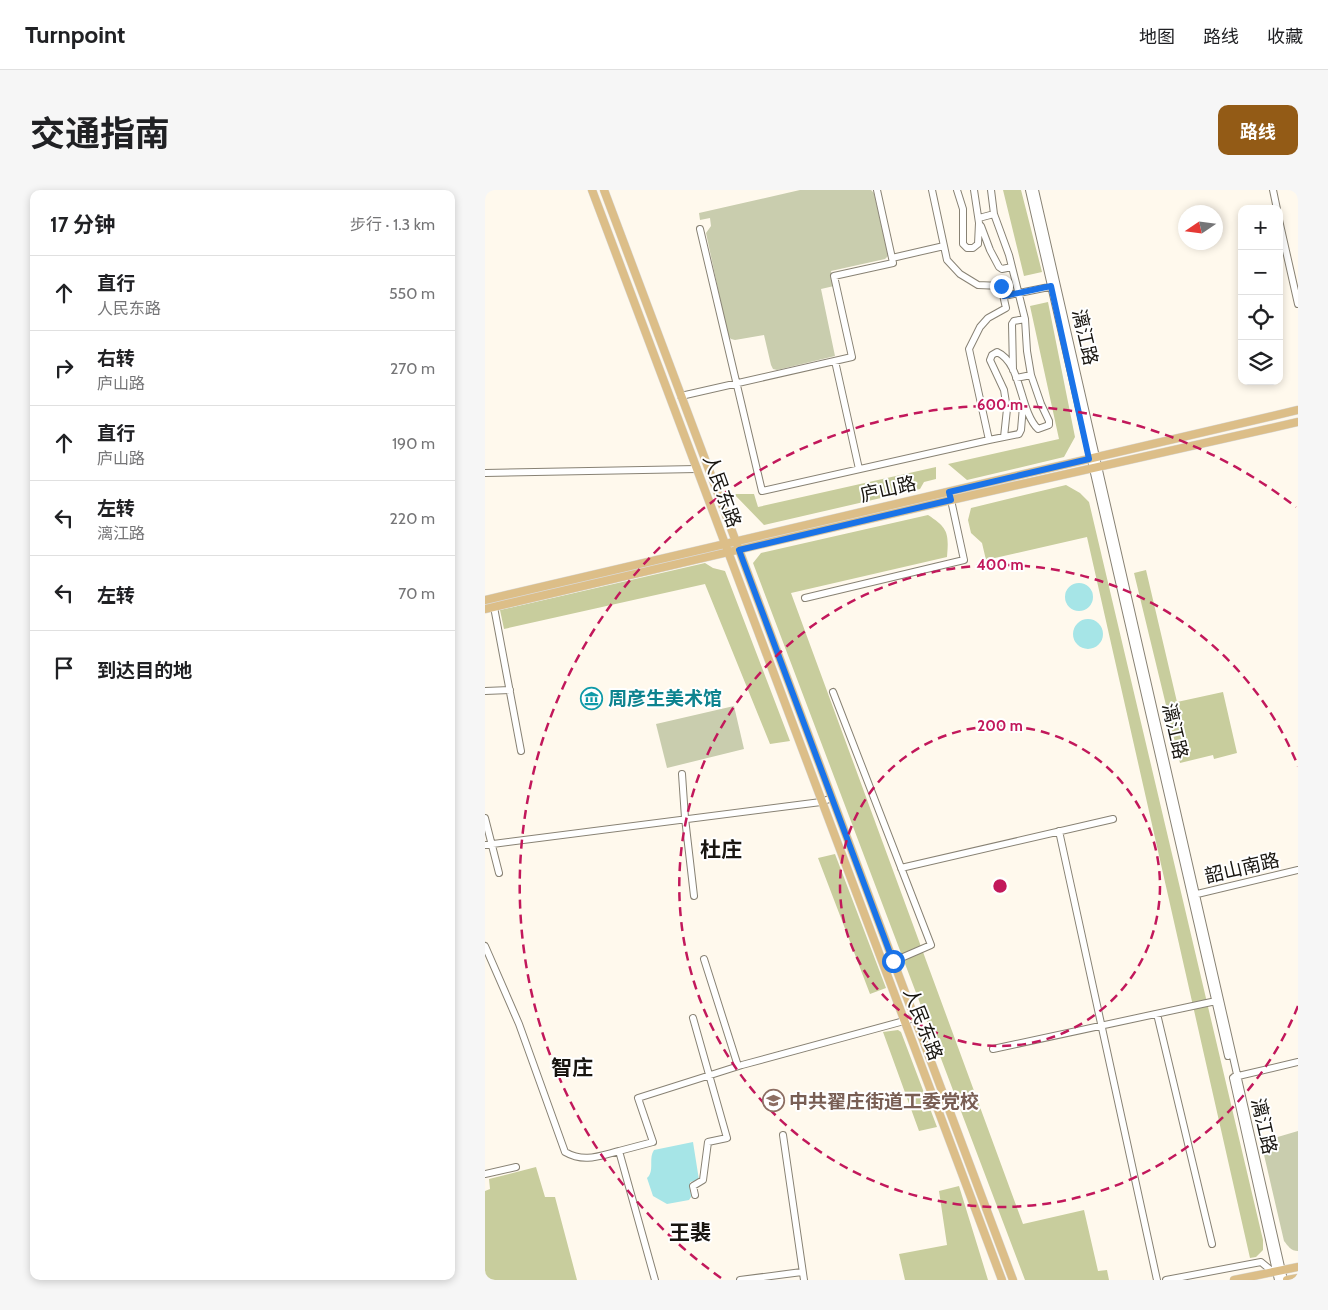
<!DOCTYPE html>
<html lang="zh">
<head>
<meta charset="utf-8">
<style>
  body { margin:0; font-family:Cabin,"Noto Sans SC",sans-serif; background:#f6f6f6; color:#202124 }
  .controls { position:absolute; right:15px; top:15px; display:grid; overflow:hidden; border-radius:10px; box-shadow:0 2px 8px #0003 }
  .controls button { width:45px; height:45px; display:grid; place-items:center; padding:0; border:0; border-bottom:1px solid #e0e0e0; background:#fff; color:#202124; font:25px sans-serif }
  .compass { position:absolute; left:693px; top:15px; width:45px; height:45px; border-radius:50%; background:#fff; box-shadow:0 2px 8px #0003; rotate:257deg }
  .stop { position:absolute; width:15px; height:15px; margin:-11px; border:4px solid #1a73e8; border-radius:50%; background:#fff }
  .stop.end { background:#1a73e8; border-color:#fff; box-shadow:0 1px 5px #0008 }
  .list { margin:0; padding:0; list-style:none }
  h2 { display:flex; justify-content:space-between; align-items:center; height:65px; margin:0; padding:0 20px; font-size:21px }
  h2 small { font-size:16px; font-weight:400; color:#757577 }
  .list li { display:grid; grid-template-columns:32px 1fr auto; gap:15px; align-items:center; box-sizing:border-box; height:75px; padding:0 20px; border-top:1px solid #e0e0e0 }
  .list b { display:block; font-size:19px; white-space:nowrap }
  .list p { margin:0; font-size:16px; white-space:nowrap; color:#757577 }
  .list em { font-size:16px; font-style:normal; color:#757577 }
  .icon { flex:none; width:28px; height:28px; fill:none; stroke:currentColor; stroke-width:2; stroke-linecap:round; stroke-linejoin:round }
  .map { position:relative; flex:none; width:813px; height:1090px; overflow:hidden; border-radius:10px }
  header { display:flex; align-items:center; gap:30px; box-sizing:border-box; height:70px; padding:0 25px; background:#fff; border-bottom:1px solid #e0e0e0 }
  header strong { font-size:24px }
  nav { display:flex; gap:28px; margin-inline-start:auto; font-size:18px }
  .intro { display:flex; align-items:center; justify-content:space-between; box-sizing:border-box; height:120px; padding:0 30px }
  h1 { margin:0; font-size:35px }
  .button { padding:12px 22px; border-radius:10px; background:#935b16; color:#fff; font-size:18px; font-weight:700 }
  main { display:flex; gap:30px; padding:0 30px }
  aside { flex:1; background:#fff; border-radius:10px; box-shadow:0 2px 8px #0003 }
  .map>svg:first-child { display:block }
  .green { fill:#c9cdae }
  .forest { fill:#c8cd9d }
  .water { fill:#a6e5e7 }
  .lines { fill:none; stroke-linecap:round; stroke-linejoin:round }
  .minor-casing { stroke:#888274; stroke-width:8 }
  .major-casing { stroke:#dadad9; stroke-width:9 }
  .minor { stroke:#fff; stroke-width:6 }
  .major { stroke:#dcbe88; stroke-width:8 }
  .route { stroke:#1a73e8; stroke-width:6 }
  .ring { fill:none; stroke:#c2185b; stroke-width:2.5; stroke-dasharray:9 6 }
  .labels { text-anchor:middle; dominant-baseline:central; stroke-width:4; stroke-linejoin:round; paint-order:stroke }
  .street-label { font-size:19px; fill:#181510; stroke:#fff }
  .culture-label { font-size:19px; font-weight:bold; fill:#0d838f; stroke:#fff; text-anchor:start }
  .education-label { font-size:19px; font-weight:bold; fill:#785e54; stroke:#fff; text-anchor:start }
  .quarter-label { font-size:21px; font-weight:bold; fill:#181510; stroke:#fff }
  .centre { fill:#c2185b; stroke:#fff; stroke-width:2.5 }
  .ring-label { font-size:15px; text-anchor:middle; font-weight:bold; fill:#c2185b; stroke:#fff; stroke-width:4; stroke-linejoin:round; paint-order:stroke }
</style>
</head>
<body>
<header>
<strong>Turnpoint</strong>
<nav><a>地图</a><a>路线</a><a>收藏</a></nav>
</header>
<div class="intro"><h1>交通指南</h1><a class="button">路线</a></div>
<main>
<aside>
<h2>17 分钟<small>步行 · 1.3 km</small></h2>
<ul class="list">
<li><svg class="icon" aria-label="ahead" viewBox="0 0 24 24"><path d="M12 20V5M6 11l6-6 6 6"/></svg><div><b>直行</b><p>人民东路</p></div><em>550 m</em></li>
<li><svg class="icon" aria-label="right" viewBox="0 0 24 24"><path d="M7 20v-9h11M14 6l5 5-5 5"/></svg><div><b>右转</b><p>庐山路</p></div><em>270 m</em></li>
<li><svg class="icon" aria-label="ahead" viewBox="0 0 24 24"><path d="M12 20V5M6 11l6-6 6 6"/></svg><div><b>直行</b><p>庐山路</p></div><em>190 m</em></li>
<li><svg class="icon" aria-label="left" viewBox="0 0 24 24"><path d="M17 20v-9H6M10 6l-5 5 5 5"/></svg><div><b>左转</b><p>漓江路</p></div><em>220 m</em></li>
<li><svg class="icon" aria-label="left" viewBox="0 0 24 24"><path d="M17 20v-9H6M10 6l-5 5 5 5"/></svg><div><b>左转</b></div><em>70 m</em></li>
<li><svg class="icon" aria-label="arrive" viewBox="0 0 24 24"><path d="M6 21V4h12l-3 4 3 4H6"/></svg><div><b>到达目的地</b></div></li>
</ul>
</aside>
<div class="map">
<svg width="813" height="1090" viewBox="0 0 813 1090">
  <rect width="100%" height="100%" fill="#fff9ed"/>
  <path class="green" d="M 315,0 L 386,0 L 389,3 L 403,66 L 400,69 L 346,81 L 349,96 L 336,99 L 350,166 L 292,180 L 288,179 L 286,175 L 279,145 L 250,150 L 246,149 L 243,146 L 221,43 L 226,36 L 225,28 L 215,30 L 214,23 Z
    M 249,516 L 259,559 L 182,578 L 171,534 Z
    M 813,941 L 813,1061 C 806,1061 803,1056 799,1051 L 776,952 Z"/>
  <path class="forest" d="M 518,0 L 536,0 L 557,82 L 539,86 Z
    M 563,112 L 590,247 L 579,267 L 482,290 L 463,274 L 574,249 L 545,116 Z
    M 451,277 L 451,289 L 439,292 L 435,299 L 279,335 L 249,304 L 269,304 L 273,317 Z
    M 581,295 L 595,303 L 604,312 L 778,1050 L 778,1060 L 771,1067 L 765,1068 L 602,347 L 501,370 L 497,353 L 486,343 L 483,330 L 486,318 Z
    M 443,325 C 463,338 464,343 462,367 L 306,403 L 538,1034 L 599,1020 L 613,1081 L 622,1080 L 624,1090 L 540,1090 L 268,373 L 276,363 Z
    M 220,373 L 228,378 L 240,381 L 305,551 L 285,554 L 220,394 L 19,439 L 15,420 Z
    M 661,380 L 692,512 L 738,502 L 752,563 L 729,569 L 728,565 L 695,573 L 649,383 Z
    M 350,664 L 401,798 L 385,804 L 333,668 Z
    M 413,840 L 416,842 L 452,937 L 434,941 L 398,842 Z
    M 51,977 L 60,1007 L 70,1007 L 92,1090 L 0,1090 L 0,1001 L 5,999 L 4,989 Z
    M 474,996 L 503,1090 L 420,1090 L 414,1064 L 462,1055 L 454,1001 Z"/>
  <path class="water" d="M580 407a14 14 0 1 1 28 0a14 14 0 1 1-28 0Z
    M588 444a15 15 0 1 1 30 0a15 15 0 1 1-30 0Z
    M 208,952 L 214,990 L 205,992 L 206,1007 L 204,1010 L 182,1014 L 168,1006 L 162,988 C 170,981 163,969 169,960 Z"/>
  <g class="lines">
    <defs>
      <path id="minor" d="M 392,0 L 407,68 L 459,56
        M 472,0 L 478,19 L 478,54 L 482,58 L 488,58 L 493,54 L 494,33 L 489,0
        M 506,0 L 509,24 L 524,65 L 540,129 L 542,161 L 546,185 L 556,214 L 564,231 L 564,235 L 553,239 C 534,220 537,173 512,162 L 507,165 L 505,170 L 519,200 L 522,219 L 519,247
        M 544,0 C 609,289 678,577 743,866
        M 550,0 L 799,1090
        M 788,0 L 792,19
        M 494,28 L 509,24
        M 794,30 L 813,114
        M 496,36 L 505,60 L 514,77 L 517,79 L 527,77
        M 215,39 L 277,301 L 504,250 L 484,159 L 495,137 L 503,128 L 521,118 L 516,96 L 493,95 L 475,84 L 462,70 L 447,0
        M 519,106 L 569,96
        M 350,171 L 374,279
        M 528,180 L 527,134 L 529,131 L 540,129
        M 531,188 L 546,185
        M 196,206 L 367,167 L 349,86 L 408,73 L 407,68
        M 504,250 L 534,244 L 536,240 L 538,216
        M 0,283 L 212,279
        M 320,408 L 479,370 L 466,310
        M 9,417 L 36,561
        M 0,501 L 25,500
        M 348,502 L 446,755 L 409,771
        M 197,584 L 200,628 L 209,706
        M 0,628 L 14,683
        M 574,641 L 672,1090
        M 0,655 L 336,612 L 347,608
        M 416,678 L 628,629
        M 708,705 L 813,680
        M 0,756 L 34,834 L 80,962 C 99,973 114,966 134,961
        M 219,769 L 253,876
        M 672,824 L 727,1054
        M 208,828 L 242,948 L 223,952 L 218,990 L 208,996 L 210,1005
        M 508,859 L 731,811
        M 749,887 L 813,872
        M 748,888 L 793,1090
        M 298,945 L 319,1090
        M 0,984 L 31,977
        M 170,1090 L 134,961 L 168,952 L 153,908 L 257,875 L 430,828
        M 255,1090 L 317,1082
        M 681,1090 L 776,1072 L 788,1082"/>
      <path id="major" d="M 107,0 L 517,1090
        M 119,0 L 528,1090
        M 0,410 L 813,220
        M 0,419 L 466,310 L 813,232
        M 749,1090 L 813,1077
        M 802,1090 L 813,1088"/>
    </defs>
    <use href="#minor" class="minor-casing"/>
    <use href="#major" class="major-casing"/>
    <use href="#minor" class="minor"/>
    <use href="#major" class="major"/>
  </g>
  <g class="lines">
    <path class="route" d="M 408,771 L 254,360 L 466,310 L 464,302 L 604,269 L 566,96 L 519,106 L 516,96"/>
  </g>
  <g class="ring">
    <circle cx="515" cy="696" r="160"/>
    <path d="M813 816A321 321 0 1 1 813 576"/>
    <path d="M236 1088A481 481 0 1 1 811 317"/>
  </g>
  <defs>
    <symbol id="museum-ring" viewBox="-11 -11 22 22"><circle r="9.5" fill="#fff" stroke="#0f9aa8" stroke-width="1.5"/><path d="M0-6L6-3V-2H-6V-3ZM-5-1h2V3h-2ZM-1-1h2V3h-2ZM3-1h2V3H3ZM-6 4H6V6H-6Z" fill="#0f9aa8"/></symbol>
    <symbol id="school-ring" viewBox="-11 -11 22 22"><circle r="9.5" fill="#fff" stroke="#8d6e63" stroke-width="1.5"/><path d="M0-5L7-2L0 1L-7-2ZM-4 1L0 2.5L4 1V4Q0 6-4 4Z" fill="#8d6e63"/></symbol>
  </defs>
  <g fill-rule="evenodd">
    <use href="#museum-ring" x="94" y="496" width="25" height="25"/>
    <use href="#school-ring" x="276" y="898" width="25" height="25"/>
  </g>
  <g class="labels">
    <g class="street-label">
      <text transform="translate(600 147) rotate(77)">漓江路</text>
      <text transform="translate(403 299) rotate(-13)">庐山路</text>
      <text transform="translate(237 301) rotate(70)">人民东路</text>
      <text transform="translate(690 541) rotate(77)">漓江路</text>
      <text transform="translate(757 678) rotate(-13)">韶山南路</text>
      <text transform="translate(438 834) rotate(69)">人民东路</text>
      <text transform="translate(779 936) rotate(77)">漓江路</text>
    </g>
    <g class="culture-label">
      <text x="123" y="508">周彦生美术馆</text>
    </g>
    <g class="education-label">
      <text x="304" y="911">中共翟庄街道工委党校</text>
    </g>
    <g class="quarter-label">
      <text x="236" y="659">杜庄</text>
      <text x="87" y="877">智庄</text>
      <text x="205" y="1042">王裴</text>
    </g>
  </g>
  <circle cx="515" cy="696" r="8" class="centre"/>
  <g class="ring-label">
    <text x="515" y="220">600 m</text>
    <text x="515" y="380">400 m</text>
    <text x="515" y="541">200 m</text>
  </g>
</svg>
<div class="controls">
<button>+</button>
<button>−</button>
<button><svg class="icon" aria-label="locate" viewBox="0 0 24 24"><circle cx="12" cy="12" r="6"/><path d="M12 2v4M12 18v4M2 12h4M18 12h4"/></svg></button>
<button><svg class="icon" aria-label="layers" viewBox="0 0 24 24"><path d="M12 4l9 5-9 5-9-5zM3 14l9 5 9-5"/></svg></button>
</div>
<svg class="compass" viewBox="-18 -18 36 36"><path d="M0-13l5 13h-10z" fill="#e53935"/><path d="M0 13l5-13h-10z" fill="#757577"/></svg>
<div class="stop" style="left:408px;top:771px"></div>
<div class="stop end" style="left:516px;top:96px"></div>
</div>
</main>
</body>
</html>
